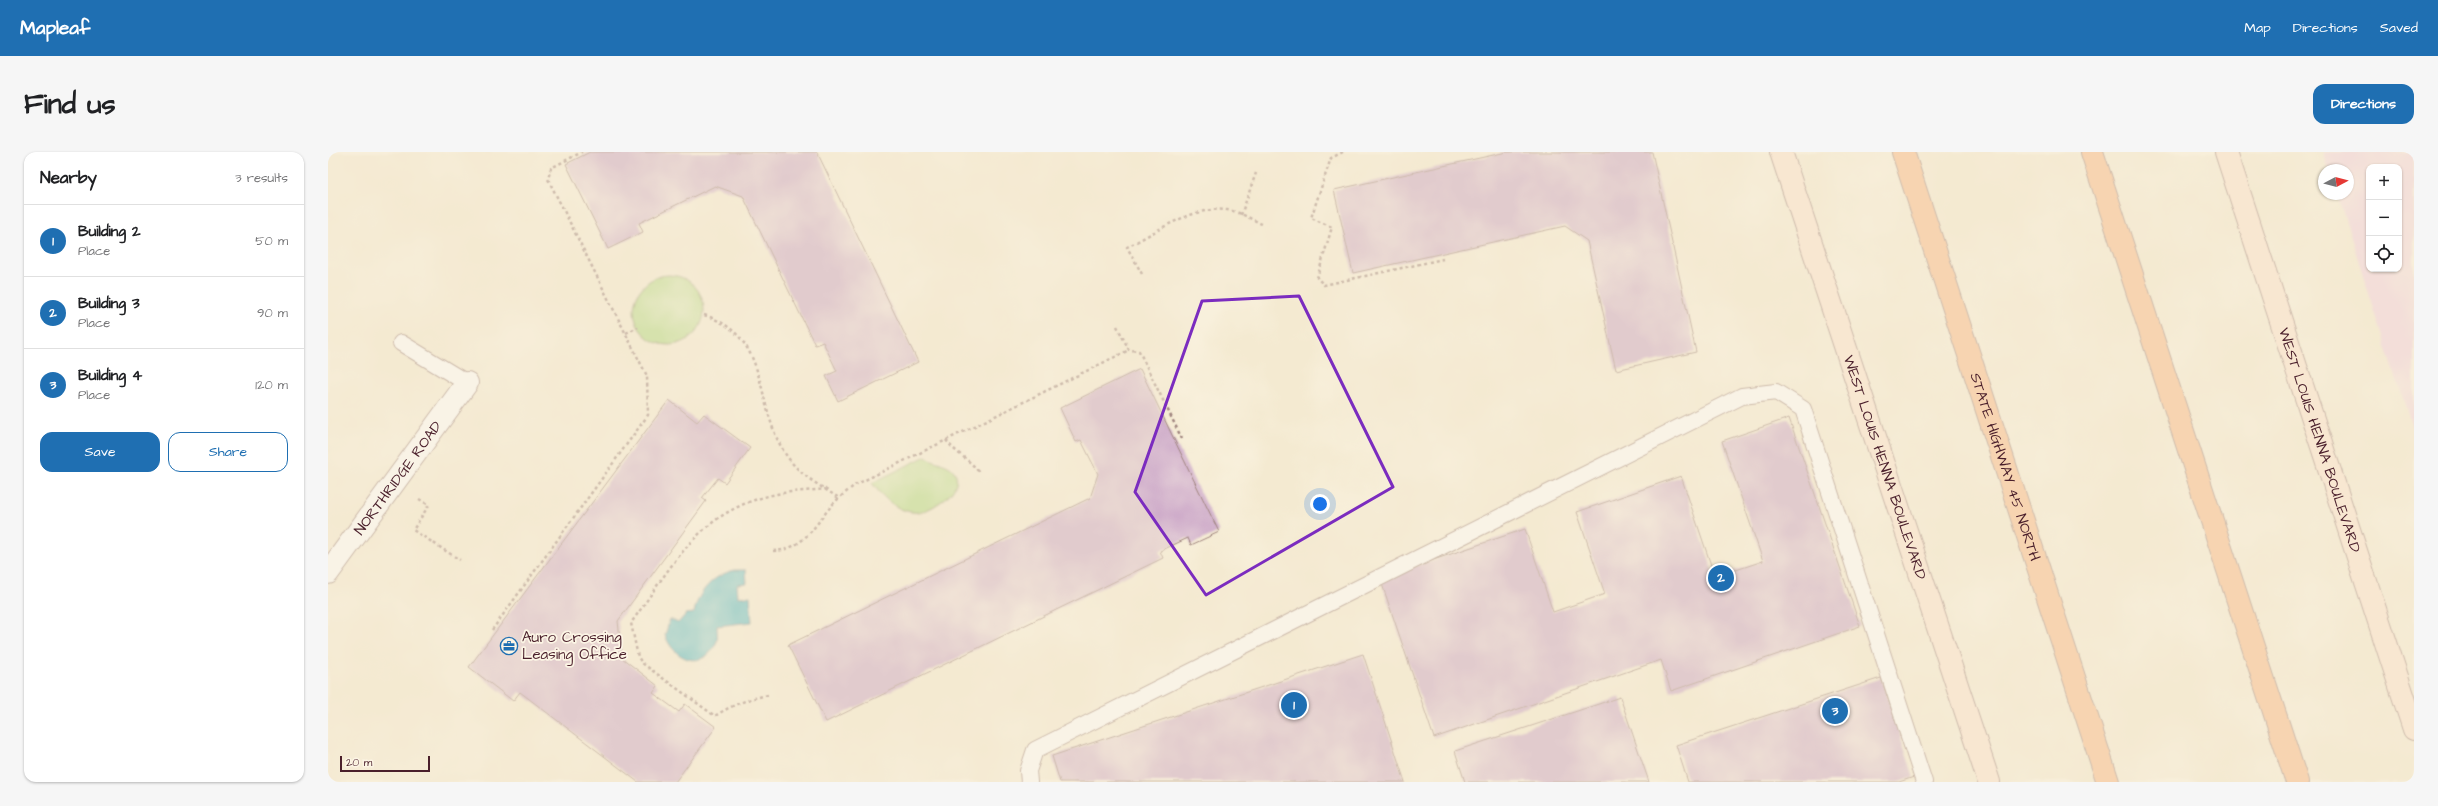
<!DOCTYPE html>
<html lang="en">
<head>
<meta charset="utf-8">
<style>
  body { margin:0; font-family:"Architects Daughter",sans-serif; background:#f6f6f6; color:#202124 }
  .controls { position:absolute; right:12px; top:12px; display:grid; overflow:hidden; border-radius:8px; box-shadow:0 1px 3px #0004 }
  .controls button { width:36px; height:36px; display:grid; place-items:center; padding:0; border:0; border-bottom:1px solid #e0e0e0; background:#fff; color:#202124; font:20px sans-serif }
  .compass { position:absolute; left:1990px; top:12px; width:36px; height:36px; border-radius:50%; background:#fff; box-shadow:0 1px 3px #0004; rotate:83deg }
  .scale { position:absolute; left:12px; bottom:10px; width:90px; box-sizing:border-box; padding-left:4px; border:2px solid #4a1f2b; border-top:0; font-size:11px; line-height:14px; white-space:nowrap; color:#4a1f2b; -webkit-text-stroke:3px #fcf5e5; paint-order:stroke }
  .you { position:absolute; left:992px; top:352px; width:14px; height:14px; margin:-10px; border:3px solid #fff; border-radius:50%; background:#1a73e8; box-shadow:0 0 0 6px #1a73e833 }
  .badge { display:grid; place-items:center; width:26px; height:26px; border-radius:50%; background:#1f6fb2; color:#fff; font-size:13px; font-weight:700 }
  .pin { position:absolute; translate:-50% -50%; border:2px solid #fff; box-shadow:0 1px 4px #0006 }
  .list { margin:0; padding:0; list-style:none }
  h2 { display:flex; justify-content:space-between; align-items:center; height:52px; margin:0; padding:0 16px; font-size:17px }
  h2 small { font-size:13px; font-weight:400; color:#757577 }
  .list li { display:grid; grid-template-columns:26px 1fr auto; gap:12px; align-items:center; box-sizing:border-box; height:72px; padding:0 16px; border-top:1px solid #e0e0e0 }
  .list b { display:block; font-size:15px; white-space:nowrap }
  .list p { margin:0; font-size:13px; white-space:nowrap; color:#757577 }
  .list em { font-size:13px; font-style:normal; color:#757577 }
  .actions { display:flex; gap:8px; padding:12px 16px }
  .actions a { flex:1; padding:9px 0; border:1px solid #1f6fb2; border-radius:12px; text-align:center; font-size:14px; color:#1f6fb2 }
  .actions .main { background:#1f6fb2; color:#fff }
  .icon { flex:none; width:22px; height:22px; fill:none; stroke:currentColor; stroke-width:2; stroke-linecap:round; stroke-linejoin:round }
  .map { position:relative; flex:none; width:2086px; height:630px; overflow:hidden; border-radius:12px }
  header { display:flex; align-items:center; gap:24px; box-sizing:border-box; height:56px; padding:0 20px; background:#1f6fb2; color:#fff }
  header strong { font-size:19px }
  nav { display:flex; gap:22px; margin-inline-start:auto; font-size:14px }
  .intro { display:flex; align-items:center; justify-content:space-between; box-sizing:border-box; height:96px; padding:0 24px }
  h1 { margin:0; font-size:28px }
  .button { padding:10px 18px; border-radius:12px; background:#1f6fb2; color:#fff; font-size:14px; font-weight:700 }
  main { display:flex; gap:24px; padding:0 24px }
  aside { flex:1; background:#fff; border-radius:12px; box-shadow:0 1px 3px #0004 }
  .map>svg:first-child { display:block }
  .built { fill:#f1d0e2; fill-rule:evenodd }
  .green { fill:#b2d982; stroke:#7e7c56 }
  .water { fill:#44b2bf; stroke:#476875 }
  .building { fill:#cba6c8 }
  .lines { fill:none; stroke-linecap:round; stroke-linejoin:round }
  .service-casing { stroke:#9f847e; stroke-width:18 }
  .minor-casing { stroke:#9f847e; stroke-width:24 }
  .secondary-casing { stroke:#9f847e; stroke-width:24 }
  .motorway-casing { stroke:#9f847e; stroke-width:24 }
  .path { stroke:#9f847e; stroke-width:2.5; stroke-dasharray:3 3; stroke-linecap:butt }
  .service { stroke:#fff; stroke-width:16 }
  .minor { stroke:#fff; stroke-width:22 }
  .secondary { stroke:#fde4d1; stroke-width:22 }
  .motorway { stroke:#fabb8b; stroke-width:22 }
  .marked { fill:none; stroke:#7b2cbf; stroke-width:3; stroke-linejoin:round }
  .labels { text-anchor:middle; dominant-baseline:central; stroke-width:3.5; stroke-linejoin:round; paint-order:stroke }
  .street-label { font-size:15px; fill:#4a1f2b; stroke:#fcf5e5 }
  .poi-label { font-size:15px; fill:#4a1f2b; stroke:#fcf5e5; text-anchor:start }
</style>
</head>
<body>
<header>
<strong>Mapleaf</strong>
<nav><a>Map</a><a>Directions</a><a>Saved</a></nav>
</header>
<div class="intro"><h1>Find us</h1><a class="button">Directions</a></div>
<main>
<aside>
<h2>Nearby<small>3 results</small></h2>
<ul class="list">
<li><span class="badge">1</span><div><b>Building 2</b><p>Place</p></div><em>50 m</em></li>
<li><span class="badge">2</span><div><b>Building 3</b><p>Place</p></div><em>90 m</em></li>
<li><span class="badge">3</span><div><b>Building 4</b><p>Place</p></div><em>120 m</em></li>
</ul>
<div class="actions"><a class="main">Save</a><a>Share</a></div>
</aside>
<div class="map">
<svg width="2086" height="630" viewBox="0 0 2086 630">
  <rect width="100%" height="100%" fill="#fcf5e5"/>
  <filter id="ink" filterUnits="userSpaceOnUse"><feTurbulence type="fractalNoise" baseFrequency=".025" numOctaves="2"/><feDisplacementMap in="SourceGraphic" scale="8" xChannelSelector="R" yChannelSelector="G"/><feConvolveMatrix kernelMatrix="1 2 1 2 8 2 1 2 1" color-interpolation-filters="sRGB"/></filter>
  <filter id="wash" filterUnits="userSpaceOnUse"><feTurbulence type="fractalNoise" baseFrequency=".012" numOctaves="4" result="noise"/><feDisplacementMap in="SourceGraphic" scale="16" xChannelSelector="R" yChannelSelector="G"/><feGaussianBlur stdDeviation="0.9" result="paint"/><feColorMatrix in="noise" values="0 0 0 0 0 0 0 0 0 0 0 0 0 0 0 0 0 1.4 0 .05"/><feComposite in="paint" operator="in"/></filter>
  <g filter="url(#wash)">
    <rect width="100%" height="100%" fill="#f4ead1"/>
    <path class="built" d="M 1995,0 L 2086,0 L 2086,281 L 2009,42 L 2020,42 L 2020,18 L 2001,18 ZM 2041,15 L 2071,15 L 2071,117 L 2041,117 Z"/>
    <path class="green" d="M306 158a35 35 0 1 1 70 0a35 35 0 1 1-70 0Z
      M 598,304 C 606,312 624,310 628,323 C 633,339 606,357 592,360 C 572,363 554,345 544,331 Z"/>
    <path class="water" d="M 407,418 L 418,418 L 419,431 L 409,432 L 410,445 L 422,444 L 424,470 L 389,474 C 389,479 390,485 389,489 C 377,520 346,509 337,483 L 342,467 L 350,471 L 358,462 L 366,461 C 370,439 385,423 407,418 Z"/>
    <g id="blocks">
      <path class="building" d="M 262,0 L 489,0 L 590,210 L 510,249 L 498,224 L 509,219 L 495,190 L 487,193 L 415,44 L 387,34 L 311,71 L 315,80 L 280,97 L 238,12 Z
        M 1179,0 L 1324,0 L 1368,200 L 1288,218 L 1259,89 L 1237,74 L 1025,121 L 1006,38 Z
        M 812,217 L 891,380 L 863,393 L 860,386 L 832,399 L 835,406 L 498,570 L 460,493 L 762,346 L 770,322 L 753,288 L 748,290 L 732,256 Z
        M 341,248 L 369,270 L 376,262 L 422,296 L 397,331 L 390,326 L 374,346 L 378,349 L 290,469 L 294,506 L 330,534 L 325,541 L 351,560 L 357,552 L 388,575 L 347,630 L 310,630 L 192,540 L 185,549 L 141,515 Z
        M 1461,266 L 1532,474 L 1343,539 L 1333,508 L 1106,586 L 1052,426 L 1197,377 L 1225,460 L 1277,442 L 1249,360 L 1353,324 L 1387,425 L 1435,409 L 1394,289 Z
        M 1035,502 L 1077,630 L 732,630 L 724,604 Z
        M 1553,526 L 1586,625 L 1571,630 L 1360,630 L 1348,593 Z
        M 1292,545 L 1321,630 L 1137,630 L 1127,599 Z"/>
    </g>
  </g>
  <g filter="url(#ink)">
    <use href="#blocks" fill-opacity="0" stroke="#9f847e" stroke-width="1"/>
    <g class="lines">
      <defs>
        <path id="service" d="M 73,191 L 139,231
          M 701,630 L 700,619 L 707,598 L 1414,244 L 1448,240 L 1475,257 L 1596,630"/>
        <g id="minor">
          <path id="s1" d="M 0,421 L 139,231"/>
        </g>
        <g id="secondary">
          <path id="s2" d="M 1453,0 L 1661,630"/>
          <path id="s3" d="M 1898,0 L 2086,577"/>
        </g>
        <g id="motorway">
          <path id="s4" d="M 1575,0 L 1780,630"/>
          <path d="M 1764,0 L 1969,630"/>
        </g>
      </defs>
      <use href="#service" class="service-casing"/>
      <use href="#minor" class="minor-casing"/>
      <use href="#secondary" class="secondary-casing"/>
      <use href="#motorway" class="motorway-casing"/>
      <path class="path" d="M 1015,0 L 1003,6 L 983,66 L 1004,75 L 989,126 L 996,133 L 1115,107
        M 913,63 L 928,21
        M 814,122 L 799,95 C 830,79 864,54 899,58 C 910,59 923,67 934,72
        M 376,163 C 446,185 424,258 461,307 C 473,324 494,335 511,346
        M 789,174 L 801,198 L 811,199 L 854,287
        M 298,181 L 310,175
        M 618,288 C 627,301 641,307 651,320
        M 91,347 L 101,353 L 85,378 L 132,408
        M 445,399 C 478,398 488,369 508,349 C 514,343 521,338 527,333 L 801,198
        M 164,478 L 320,263 L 319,224 L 220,27 L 223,16 L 254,0
        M 440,543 C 419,547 404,553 387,564 L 314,511 L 310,505 L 303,471 C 345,413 372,357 449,342 C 465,339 482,339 498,337"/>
      <use href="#service" class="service"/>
      <use href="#minor" class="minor"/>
      <use href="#secondary" class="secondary"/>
      <use href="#motorway" class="motorway"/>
    </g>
  </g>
  <path d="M0 0H2086V630H0ZM 971,144 L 1065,335 L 878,443 L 807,340 L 874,149 Z" fill="#f4ead1" fill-opacity=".55" fill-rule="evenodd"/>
  <path class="marked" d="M 971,144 L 1065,335 L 878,443 L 807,340 L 874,149 Z"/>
  <defs>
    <symbol id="office-ring" viewBox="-11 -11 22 22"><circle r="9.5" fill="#fcf5e5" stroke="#1f6fb2" stroke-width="1.5"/><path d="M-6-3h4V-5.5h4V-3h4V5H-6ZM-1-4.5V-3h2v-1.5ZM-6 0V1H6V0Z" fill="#1f6fb2"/></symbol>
  </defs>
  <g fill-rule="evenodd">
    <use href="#office-ring" x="171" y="484" width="20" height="20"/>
  </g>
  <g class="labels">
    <g class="street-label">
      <text stroke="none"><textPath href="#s3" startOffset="303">WEST LOUIS HENNA BOULEVARD</textPath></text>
      <text stroke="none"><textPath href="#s2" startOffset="332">WEST LOUIS HENNA BOULEVARD</textPath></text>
      <text stroke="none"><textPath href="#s4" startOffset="331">STATE HIGHWAY 45 NORTH</textPath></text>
      <text stroke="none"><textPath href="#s1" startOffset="118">NORTHRIDGE ROAD</textPath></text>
    </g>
    <g class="poi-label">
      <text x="194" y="485">Auro Crossing<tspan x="194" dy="17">Leasing Office</tspan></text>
    </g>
  </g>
</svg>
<div class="controls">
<button>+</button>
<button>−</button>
<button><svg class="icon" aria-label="locate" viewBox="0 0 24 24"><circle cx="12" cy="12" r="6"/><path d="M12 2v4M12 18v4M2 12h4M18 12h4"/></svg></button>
</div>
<svg class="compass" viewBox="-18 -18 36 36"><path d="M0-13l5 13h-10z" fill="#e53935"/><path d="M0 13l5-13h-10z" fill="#757577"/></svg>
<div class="scale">20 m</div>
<div class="you"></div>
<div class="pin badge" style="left:966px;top:553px">1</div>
<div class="pin badge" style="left:1393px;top:426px">2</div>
<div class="pin badge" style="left:1507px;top:559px">3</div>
</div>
</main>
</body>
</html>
